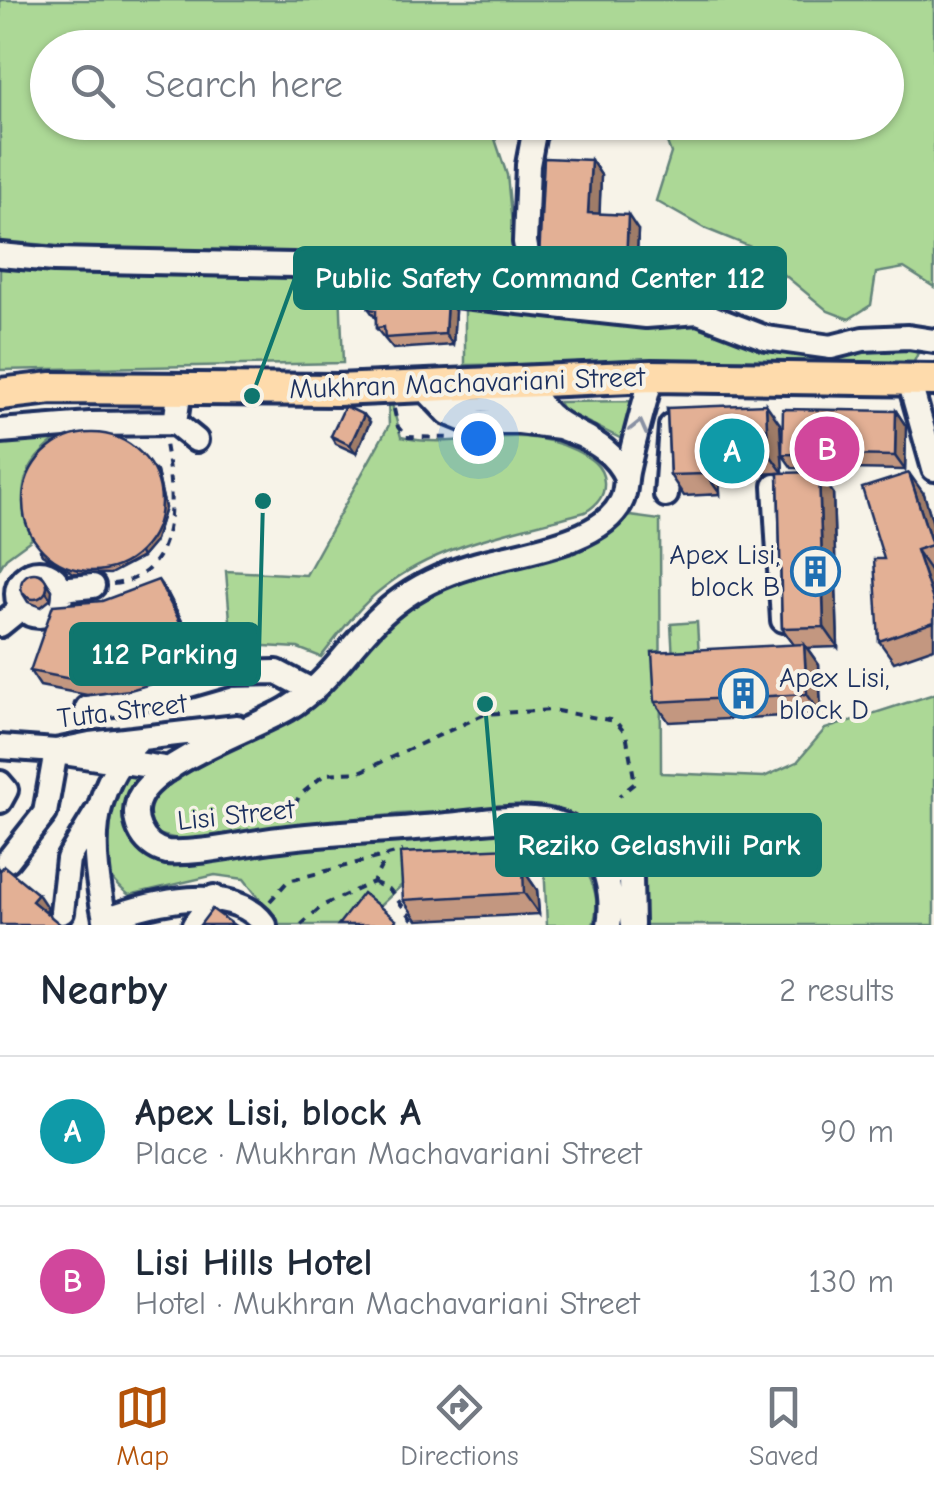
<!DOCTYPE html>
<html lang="en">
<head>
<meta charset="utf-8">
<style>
  body { margin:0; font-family:"Comic Neue",sans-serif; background:#f6f6f7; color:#1f2937 }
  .you { position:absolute; left:478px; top:438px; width:35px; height:35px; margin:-25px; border:8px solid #fff; border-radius:50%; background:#1a73e8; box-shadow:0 0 0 15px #1a73e833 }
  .badge { display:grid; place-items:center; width:65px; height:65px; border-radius:50%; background:#b45309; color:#fff; font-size:32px; font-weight:700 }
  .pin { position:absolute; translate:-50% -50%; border:5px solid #fff; box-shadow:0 2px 10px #0006 }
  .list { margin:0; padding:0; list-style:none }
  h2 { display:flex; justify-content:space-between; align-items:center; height:130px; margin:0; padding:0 40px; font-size:42px }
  h2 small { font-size:32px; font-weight:400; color:#747a83 }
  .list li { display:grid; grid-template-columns:65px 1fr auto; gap:30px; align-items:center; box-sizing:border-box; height:150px; padding:0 40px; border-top:2px solid #e0e1e3 }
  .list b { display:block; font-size:38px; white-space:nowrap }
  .list p { margin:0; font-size:32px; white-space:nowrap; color:#747a83 }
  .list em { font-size:32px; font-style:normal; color:#747a83 }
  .icon { flex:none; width:55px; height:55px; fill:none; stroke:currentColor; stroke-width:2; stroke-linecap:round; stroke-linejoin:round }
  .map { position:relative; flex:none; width:934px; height:925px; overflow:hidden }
  .search { position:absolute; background:#fff; box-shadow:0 2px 8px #0004; left:30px; right:30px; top:30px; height:110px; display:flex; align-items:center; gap:25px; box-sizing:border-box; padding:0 35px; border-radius:55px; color:#747a83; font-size:38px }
  .sheet { height:430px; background:#fff }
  nav { display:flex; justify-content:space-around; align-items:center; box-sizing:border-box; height:140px; border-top:2px solid #e0e1e3; background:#fff; font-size:28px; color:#747a83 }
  nav a { display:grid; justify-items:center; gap:5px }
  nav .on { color:#b45309 }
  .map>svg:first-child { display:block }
  .green { fill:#acd896; stroke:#64847a; stroke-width:2.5 }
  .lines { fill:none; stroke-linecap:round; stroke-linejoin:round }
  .minor-casing { stroke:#1b2f5e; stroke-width:30 }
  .major-casing { stroke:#1b2f5e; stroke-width:38 }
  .path { stroke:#1b2f5e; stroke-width:4; stroke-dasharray:8 8; stroke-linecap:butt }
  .minor { stroke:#f7f3e8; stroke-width:22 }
  .major { stroke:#fedbac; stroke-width:30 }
  .wall { fill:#c39780; stroke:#1b2f5e; stroke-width:2.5 }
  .shaded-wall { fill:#9f7b68; stroke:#1b2f5e; stroke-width:2.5 }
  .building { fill:#e3b095; stroke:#1b2f5e; stroke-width:2.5 }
  .oneway { stroke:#8991a3 }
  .labels { text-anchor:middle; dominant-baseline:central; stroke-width:8; stroke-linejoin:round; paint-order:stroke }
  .street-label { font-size:28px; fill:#1b2f5e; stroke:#f7f3e8 }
  .poi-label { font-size:28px; fill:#1b2f5e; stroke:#f7f3e8; text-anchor:end }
  .leader { fill:none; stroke:#0f766e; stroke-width:4 }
  .callout-dot { fill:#0f766e; stroke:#f7f3e8; stroke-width:4 }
  .callout { fill:#0f766e; stroke:#0f766e; stroke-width:4 }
  .callout-label { font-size:30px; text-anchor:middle; font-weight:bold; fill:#fff }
</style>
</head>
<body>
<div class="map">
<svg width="934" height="925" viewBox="0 0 934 925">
  <rect width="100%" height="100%" fill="#f7f3e8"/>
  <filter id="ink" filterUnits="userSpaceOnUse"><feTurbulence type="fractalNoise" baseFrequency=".01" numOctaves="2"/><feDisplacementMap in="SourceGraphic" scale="20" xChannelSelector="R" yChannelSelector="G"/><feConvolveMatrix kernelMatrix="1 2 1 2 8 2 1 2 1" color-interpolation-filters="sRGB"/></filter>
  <g filter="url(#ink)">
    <path class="green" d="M 0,0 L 934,0 L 934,287 L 904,268 L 876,273 L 871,305 L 849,319 L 828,311 L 751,247 L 704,228 L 656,201 L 671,153 L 660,123 L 886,122 L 886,48 L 48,48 L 48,122 L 498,123 L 491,127 L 507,175 L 519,295 L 349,275 L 308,259 L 274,252 L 106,250 L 0,241 Z
      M 0,264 L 288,267 L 340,287 L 343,363 L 0,370 Z
      M 465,301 L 697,319 L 861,351 L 898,346 L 918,353 L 911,368 L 649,363 L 465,365 Z
      M 388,400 L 391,401 L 401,437 C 462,452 513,420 575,450 C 589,457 603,465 604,482 C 605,496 596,506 585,512 C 517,531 439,543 383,588 C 358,607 340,633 321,657 L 298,648 L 232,644 L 226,571 L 306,575 L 389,425 Z
      M 633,401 L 622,439 L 563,410 L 559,402 Z
      M 71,430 C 25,457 12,487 32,539 L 6,558 L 0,568 L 0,437 Z
      M 630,516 L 660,520 L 661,773 L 764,777 L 797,762 L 825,729 L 934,694 L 934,925 L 617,925 L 620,880 L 614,856 L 573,819 L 529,808 L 399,814 L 181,840 L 157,834 L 146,817 L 147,800 L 158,789 L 292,716 L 328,691 L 395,611 L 428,588 L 589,540 Z
      M 697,622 L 699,657 L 673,659 L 671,624 Z
      M 125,774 L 145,775 L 123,804 C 127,830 138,863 169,866 C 191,867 236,854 260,850 C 300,843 530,819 556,833 C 572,842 580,859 588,874 C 597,892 599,906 593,925 L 547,925 L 544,862 L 426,862 L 360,925 L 275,925 L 272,915 L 244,879 L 215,875 L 129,895 C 83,859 102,817 125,774 Z"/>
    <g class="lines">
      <defs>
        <path id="minor" d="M 0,255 L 54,260 L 293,265 L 341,282 L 409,290 L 646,316 L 698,312 L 766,338 L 831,347 L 863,339 L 908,337 L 934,341
          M 543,304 L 532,281 L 525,242 L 528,165 L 534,133 L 546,122
          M 909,380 L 934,469
          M 531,383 C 544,438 602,426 626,477
          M 424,388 L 448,413 L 470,422 L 519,422 L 559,427 L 588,438
          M 443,408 C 471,394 512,400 541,410
          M 175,423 L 196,440
          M 0,431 L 90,424 L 175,423 L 180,389
          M 775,486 L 783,620
          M 666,495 L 671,426
          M17 594a22 22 0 1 1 44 0a22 22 0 1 1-44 0Z
          M 60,589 L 93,586
          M 0,625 L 21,608
          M 87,708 L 134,701 L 231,673 L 277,672 L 313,691
          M 0,747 L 56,751 L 90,744 L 237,727
          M 64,753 L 170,769
          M 0,783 L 6,790 L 0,801
          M 8,860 L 45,813 L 56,751
          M 606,872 L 624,871 L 631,878 L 632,925
          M 62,912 L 68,859 L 96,813
          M 105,919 C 91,849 86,793 140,739
          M 105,919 C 149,903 233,880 265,925
          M 194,925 L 214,897
          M 609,925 C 616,885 599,832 553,822 C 521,814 480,822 447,825 C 391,831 335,832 280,839 C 243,843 204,854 167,852 C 142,847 127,816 142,793 C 165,759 250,730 287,709 C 333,682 354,635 396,603 C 418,586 444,574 471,566 C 513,553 600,545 621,502 C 626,493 625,482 627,472 C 634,440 643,408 652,376"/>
        <path id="major" d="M 0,394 L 52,388 L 337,390 L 652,376 L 934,380"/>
      </defs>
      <use href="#minor" class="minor-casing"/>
      <use href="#major" class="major-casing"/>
      <path class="path" d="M 394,409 L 398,427 L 406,437 L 454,438
        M 113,584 C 181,577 174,494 165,444
        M 289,820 L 299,796 L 325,774 L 360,772 L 485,714 L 551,710 L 615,721 L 626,734 L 635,783 L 619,796
        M 373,882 L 390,890 L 417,925
        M 270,901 L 288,881 L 403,851
        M 301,925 L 322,906 L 373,882 L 387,855"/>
      <use href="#minor" class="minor"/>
      <use href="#major" class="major"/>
    </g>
    <path class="wall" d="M 591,160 L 601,175 L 599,214 L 638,230 L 636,278 L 549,274 L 539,260 Z
      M 447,300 L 455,311 L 453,345 L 393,349 L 376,328 L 376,319 L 369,309 Z
      M 667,408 L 780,424 L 783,473 L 833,493 L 838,647 L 807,648 L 819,665 L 821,714 L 669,722 L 655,702 L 794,645 L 782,628 L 778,473 L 719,476 L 720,494 L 684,496 L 670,475 Z
      M 896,411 L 906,426 L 905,470 L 792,468 L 782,454 Z
      M 364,415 L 370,422 L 356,453 L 336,444 L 331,436 Z
      M 157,472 L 165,508 L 154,543 L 142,557 L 110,574 L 74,573 L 42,554 L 40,550 Z
      M 924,494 L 934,527 L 934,569 L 930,570 L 934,581 L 934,648 L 894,662 L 879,641 L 884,559 Z
      M 42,575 L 52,590 L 51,599 L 41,607 L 28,602 L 23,594 Z
      M 168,594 L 202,660 L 168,679 L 130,690 L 87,695 L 40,686 L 30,671 Z
      M 511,848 L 526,868 L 526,874 L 537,890 L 539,914 L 417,920 L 403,900 Z"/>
    <path class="shaded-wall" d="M 591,160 L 601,175 L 599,228 L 588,213 Z
      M 628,215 L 638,230 L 636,278 L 626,264 Z
      M 447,300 L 455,311 L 453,345 L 445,334 Z
      M 766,404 L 780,424 L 783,473 L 768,452 Z
      M 896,411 L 906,426 L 905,470 L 895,456 Z
      M 364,415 L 370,422 L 356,453 L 350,445 Z
      M 705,455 L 719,476 L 720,494 L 706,474 Z
      M 154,469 L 157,472 L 165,508 L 154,543 L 142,557 L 140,553 Z
      M 819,472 L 833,493 L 838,647 L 824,627 Z
      M 909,473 L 924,494 L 934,527 L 934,548 L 932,545 Z
      M 916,550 L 930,570 L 934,581 L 934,603 Z
      M 158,580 L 168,594 L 202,660 L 192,645 Z
      M 47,583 L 52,590 L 51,599 L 46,592 Z
      M 804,644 L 819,665 L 821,714 L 807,694 Z
      M 511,848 L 526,868 L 526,874 L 537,890 L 539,914 L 524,893 L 513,870 Z
      M 38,894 L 48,909 L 42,916 L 32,901 Z"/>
    <path class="building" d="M 544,158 L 591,160 L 588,213 L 628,215 L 626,264 L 539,260 Z
      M 370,292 L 447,300 L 445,334 L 385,338 L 384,327 L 376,328 L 376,310 L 369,309 Z
      M 766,404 L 768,452 L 705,455 L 706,474 L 670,475 L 667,408 Z
      M 345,406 L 364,415 L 350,445 L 331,436 Z
      M 783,409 L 896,411 L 895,456 L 782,454 Z
      M23 502a69 69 0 1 1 138 0a69 69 0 1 1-138 0Z
      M 819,472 L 824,627 L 782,628 L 778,473 Z
      M 909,473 L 932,545 L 916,550 L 934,603 L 934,622 L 879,641 L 874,559 L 884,559 L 862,488 Z
      M21 586a13 13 0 1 1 26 0a13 13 0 1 1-26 0Z
      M 158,580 L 192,645 L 158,664 L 120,675 L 76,680 L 30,671 L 53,605 L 102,601 Z
      M 804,644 L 807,694 L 655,702 L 652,652 Z
      M 511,848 L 513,870 L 523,869 L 524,893 L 403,900 L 400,853 Z
      M 4,866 L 38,894 L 32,901 L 61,925 L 0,925 L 0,871 Z
      M 363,893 L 396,920 L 392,925 L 338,925 Z
      M 212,909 L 234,925 L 200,925 Z"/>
    <defs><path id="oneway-chevron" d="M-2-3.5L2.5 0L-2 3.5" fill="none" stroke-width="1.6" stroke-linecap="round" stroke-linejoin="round" transform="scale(2.5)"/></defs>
    <use class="oneway" href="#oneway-chevron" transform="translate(639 427) rotate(-76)"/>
  </g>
  <defs>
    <symbol id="building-ring" viewBox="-11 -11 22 22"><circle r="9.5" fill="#f7f3e8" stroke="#1f6fb2" stroke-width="1.5"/><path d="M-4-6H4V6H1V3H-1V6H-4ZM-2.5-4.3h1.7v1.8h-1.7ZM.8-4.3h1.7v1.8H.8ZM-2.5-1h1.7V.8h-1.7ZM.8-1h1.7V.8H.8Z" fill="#1f6fb2"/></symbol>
  </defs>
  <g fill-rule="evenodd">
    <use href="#building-ring" x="788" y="544" width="55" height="55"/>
    <use href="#building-ring" x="716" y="666" width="55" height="55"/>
  </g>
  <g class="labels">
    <g class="street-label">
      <text transform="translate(467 383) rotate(-2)">Mukhran Machavariani Street</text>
      <text transform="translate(122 711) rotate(-7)">Tuta Street</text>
      <text transform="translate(236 815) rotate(-6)">Lisi Street</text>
    </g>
    <g class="poi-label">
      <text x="780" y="555">Apex Lisi,<tspan x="780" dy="32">block B</tspan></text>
      <text x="779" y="678" text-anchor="start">Apex Lisi,<tspan x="779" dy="32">block D</tspan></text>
    </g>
  </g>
  <path class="leader" d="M252 396L295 278M263 501L259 654M485 704L497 845"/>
  <g class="callout-dot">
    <circle cx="252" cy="396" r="10"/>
    <circle cx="263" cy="501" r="10"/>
    <circle cx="485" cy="704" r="10"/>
  </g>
  <g class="callout">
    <rect x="295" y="248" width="490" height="60" rx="10"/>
    <rect x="71" y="624" width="188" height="60" rx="10"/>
    <rect x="497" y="815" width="323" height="60" rx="10"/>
  </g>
  <g class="callout-label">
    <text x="540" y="288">Public Safety Command Center 112</text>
    <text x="165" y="664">112 Parking</text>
    <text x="659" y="855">Reziko Gelashvili Park</text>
  </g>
</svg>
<div class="you"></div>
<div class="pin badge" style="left:732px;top:451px;background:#0f9aa8">A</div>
<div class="pin badge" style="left:827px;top:449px;background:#d1479c">B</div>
<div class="search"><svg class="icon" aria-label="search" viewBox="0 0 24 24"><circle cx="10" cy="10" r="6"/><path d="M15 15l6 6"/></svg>Search here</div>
</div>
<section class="sheet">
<h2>Nearby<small>2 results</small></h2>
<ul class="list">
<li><span class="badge" style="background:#0f9aa8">A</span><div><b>Apex Lisi, block A</b><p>Place · Mukhran Machavariani Street</p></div><em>90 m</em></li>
<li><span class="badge" style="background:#d1479c">B</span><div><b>Lisi Hills Hotel</b><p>Hotel · Mukhran Machavariani Street</p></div><em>130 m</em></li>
</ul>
</section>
<nav>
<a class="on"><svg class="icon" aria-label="map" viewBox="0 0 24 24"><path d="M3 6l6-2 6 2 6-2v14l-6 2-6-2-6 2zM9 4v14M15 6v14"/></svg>Map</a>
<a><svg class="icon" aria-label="directions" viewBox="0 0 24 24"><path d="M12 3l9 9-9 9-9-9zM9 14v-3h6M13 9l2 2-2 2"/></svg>Directions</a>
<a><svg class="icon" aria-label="saved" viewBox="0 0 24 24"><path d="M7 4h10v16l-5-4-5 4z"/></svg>Saved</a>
</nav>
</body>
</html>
